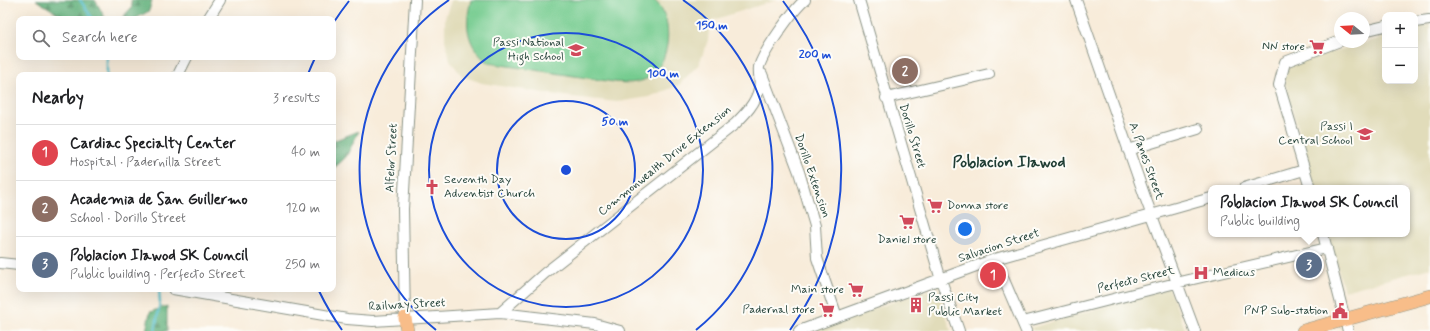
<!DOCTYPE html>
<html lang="en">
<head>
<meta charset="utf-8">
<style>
  body { margin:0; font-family:Mynerve,sans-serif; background:#f6f6f6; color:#202124 }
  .controls { position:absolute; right:12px; top:12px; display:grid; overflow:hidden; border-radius:8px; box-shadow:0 4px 16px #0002 }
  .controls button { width:36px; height:36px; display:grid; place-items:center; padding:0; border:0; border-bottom:1px solid #e0e0e0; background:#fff; color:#202124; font:20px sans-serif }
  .compass { position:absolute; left:1334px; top:12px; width:36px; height:36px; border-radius:50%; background:#fff; box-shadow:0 4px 16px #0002; rotate:288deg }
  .you { position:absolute; left:965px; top:229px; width:14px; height:14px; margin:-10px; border:3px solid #fff; border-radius:50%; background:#1a73e8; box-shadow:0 0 0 6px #1a73e833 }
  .badge { display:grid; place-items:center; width:26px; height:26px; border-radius:50%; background:#1a73e8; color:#fff; font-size:13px; font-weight:700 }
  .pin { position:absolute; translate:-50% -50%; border:2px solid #fff; box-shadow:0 1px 4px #0006 }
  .popup { position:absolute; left:1208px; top:185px; width:202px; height:52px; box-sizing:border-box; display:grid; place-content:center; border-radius:8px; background:#fff; filter:drop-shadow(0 1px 3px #0005); font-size:13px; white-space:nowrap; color:#757577 }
  .popup b { font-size:15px; color:#202124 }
  .popup::after { content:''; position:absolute; left:50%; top:100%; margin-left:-8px; border:8px solid transparent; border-top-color:#fff }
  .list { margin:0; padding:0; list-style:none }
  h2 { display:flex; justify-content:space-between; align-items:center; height:52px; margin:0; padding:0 16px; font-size:17px }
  h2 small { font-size:13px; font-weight:400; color:#757577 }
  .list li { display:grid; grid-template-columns:26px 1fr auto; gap:12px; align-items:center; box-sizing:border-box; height:56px; padding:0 16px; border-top:1px solid #e0e0e0 }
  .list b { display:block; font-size:15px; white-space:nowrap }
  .list p { margin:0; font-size:13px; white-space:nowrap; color:#757577 }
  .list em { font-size:13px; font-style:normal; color:#757577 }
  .icon { flex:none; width:22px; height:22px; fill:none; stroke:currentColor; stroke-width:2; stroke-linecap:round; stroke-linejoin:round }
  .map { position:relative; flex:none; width:1430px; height:331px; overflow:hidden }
  .search { position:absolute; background:#fff; box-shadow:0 4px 16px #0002; left:16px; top:16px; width:320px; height:44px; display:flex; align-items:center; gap:10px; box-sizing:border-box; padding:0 14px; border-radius:8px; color:#757577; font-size:15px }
  .panel { position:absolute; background:#fff; box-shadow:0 4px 16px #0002; left:16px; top:72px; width:320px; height:220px; border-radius:8px }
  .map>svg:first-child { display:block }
  .built { fill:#e1dcba }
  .forest { fill:url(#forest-firs); stroke:#407657 }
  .pitch { fill:#76cc90; stroke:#4a8462 }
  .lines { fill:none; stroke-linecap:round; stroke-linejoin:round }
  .stream { stroke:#51bdca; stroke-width:2.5 }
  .minor-casing { stroke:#8c9487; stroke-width:12 }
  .major-casing { stroke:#8c9487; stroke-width:14 }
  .minor { stroke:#fff; stroke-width:10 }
  .major { stroke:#f8bd89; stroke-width:13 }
  .ring { fill:none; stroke:#1d4ed8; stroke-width:2 }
  .labels { text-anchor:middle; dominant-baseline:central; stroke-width:4; stroke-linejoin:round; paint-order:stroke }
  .poi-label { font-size:12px; fill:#1f3d34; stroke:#fdfcf7; text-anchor:end }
  .street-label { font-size:12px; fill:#1f3d34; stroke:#fdfcf7 }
  .district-label { font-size:16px; font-weight:bold; fill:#1f3d34; stroke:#fdfcf7 }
  .centre { fill:#1d4ed8; stroke:#fdfcf7; stroke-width:2 }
  .ring-label { font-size:12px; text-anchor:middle; font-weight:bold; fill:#1d4ed8; stroke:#fdfcf7; stroke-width:4; stroke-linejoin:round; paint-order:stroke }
</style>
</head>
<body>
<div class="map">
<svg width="1430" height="331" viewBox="0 0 1430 331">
  <defs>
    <pattern id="forest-firs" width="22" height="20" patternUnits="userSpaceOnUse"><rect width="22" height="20" fill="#60b07a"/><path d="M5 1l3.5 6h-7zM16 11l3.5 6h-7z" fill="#4f9065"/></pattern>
  </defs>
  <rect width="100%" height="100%" fill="#fdfcf7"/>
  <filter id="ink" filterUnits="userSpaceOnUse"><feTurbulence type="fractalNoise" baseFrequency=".025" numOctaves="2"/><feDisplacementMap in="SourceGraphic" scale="8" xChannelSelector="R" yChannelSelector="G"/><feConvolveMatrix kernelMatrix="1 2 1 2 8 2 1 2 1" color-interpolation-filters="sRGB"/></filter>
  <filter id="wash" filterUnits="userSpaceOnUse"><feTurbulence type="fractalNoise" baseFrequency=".012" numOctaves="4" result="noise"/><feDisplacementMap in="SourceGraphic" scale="16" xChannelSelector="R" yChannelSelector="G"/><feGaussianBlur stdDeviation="0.9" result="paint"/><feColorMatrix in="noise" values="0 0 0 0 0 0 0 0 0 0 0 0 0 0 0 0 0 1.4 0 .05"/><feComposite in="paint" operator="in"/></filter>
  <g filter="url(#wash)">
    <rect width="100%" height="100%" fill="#f8ecda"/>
    <path class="built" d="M 451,0 L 776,0 L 710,21 L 708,40 L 699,64 L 679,85 L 649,97 L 617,102 L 564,96 L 482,83 L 462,76 L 450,60 L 445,40 L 445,18 Z
      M 1430,24 L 1430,268 L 1344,291 L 1328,234 L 1407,234 L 1407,188 L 1315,188 L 1283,75 L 1290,64 L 1385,37 L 1385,81 L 1415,81 L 1415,28 Z
      M 937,287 L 951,331 L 808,331 Z
      M 1169,288 L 1186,331 L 1033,331 L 1031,328 Z"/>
    <path class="forest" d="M 36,0 L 95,0 L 106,19 L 67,19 Z
      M 131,0 L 152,0 L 149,11 L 135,19 L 121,19 L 132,7 Z
      M 359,131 L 346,157 L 333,169 L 333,141 Z
      M 167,306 L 167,331 L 146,331 L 150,312 Z"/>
    <path class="pitch" d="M 471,0 L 654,0 C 675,17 671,64 648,78 C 637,84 626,83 614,82 L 488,63 C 467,45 464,27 471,0 Z"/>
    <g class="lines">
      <path class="stream" d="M 80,0 L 93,19
        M 107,57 L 107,75
        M 155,331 L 160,302 L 159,289"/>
    </g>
  </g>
  <g filter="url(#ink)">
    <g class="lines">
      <defs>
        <path id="minor" d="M 859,0 L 941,280 L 959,331
          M 1076,0 L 1145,197 L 1195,331
          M 208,19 L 220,0
          M 1415,22 L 1429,20
          M 1364,31 L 1385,26
          M 762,74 L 799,172 L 815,226 L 817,258 L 837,317
          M 178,75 L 187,57
          M 886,98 L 989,74
          M 1128,150 L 1198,129
          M 1244,188 L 1304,170
          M 1310,188 L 1279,85 L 1285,62 L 1340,41
          M 1323,234 L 1348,331
          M 995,259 L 1026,331
          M 0,263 L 19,265
          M 173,289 L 347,319 L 373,321 L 500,313 L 595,324 L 620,331
          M 500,313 L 545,273 L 735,124 C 745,114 756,103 759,89 C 761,82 758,74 759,67 C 763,52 793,10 805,0
          M 405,318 L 403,209 L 415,0
          M 1023,322 L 1176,283 L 1327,248
          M 799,331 L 995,259 L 1211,198"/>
        <path id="major" d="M 405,318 L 407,331
          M 1303,331 L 1430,296"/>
      </defs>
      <use href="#minor" class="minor-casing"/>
      <use href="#major" class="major-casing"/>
      <use href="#minor" class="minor"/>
      <use href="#major" class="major"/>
    </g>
  </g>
  <g class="ring">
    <circle cx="566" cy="170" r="69"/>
    <circle cx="566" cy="170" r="137"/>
    <path d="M436 330A206 206 0 0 1 449 0M683 0A206 206 0 0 1 696 330"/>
    <path d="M342 330A275 275 0 0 1 319 291M308 74A275 275 0 0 1 315 58M334 22A275 275 0 0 1 349 1M783 1A275 275 0 0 1 790 330"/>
  </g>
  <defs>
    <symbol id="supermarket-bare" viewBox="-9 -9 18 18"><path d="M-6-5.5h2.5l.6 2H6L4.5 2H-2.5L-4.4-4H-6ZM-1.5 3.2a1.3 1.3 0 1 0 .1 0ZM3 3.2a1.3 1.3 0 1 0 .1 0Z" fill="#d1495b" stroke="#fdfcf7" stroke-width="2.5" paint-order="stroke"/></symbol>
    <symbol id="school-bare" viewBox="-9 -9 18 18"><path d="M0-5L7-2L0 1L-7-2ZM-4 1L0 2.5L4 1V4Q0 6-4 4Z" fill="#d1495b" stroke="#fdfcf7" stroke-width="2.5" paint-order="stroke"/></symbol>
    <symbol id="church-bare" viewBox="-9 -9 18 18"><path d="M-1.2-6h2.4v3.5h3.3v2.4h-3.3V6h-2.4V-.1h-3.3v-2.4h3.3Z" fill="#d1495b" stroke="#fdfcf7" stroke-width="2.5" paint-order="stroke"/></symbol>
    <symbol id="hospital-bare" viewBox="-9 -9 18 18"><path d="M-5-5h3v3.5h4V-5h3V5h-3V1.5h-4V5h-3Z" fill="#d1495b" stroke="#fdfcf7" stroke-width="2.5" paint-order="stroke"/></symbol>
    <symbol id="building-bare" viewBox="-9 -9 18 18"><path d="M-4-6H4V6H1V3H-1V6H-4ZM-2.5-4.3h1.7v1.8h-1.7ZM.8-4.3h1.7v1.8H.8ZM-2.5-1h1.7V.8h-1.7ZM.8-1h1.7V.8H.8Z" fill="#d1495b" stroke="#fdfcf7" stroke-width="2.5" paint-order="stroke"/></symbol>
    <symbol id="civic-bare" viewBox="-9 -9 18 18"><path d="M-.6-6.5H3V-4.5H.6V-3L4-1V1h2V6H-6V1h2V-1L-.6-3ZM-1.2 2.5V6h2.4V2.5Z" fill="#d1495b" stroke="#fdfcf7" stroke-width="2.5" paint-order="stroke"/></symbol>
  </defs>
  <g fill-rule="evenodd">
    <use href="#supermarket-bare" x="1306" y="36" width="22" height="22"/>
    <use href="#school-bare" x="565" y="39" width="22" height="22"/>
    <use href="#school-bare" x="1354" y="123" width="22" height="22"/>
    <use href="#church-bare" x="421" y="176" width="22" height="22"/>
    <use href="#supermarket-bare" x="924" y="195" width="22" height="22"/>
    <use href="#supermarket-bare" x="896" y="211" width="22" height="22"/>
    <use href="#hospital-bare" x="1190" y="262" width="22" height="22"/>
    <use href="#supermarket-bare" x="845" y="279" width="22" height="22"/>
    <use href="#building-bare" x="905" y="294" width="22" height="22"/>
    <use href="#supermarket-bare" x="816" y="299" width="22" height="22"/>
    <use href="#civic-bare" x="1329" y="300" width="22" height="22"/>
  </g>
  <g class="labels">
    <g class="poi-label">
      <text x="564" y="43">Passi National<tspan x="564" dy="14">High School</tspan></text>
      <text x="1305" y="47">NN store</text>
      <text x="1353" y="127">Passi I<tspan x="1353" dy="14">Central School</tspan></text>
      <text x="444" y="180" text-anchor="start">Seventh Day<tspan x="444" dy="14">Adventist Church</tspan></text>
      <text x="947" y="206" text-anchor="start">Donna store</text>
      <text x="907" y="240" text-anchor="middle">Daniel store</text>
      <text x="1213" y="273" text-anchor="start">Medicus</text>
      <text x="844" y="290">Main store</text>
      <text x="928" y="298" text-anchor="start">Passi City<tspan x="928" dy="14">Public Market</tspan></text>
      <text x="815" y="310">Padernal store</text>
      <text x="1328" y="311">PNP Sub-station</text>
    </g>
    <g class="street-label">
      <text transform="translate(912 136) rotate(73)">Dorillo Street</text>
      <text transform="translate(392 158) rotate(-87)">Alfelor Street</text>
      <text transform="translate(665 161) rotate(-39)">Commonwealth Drive Extension</text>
      <text transform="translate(1146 161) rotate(70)">A. Panes Street</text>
      <text transform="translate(812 176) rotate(71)">Dorillo Extension</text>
      <text transform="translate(999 246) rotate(-18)">Salvacion Street</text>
      <text transform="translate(1136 280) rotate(-14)">Perfecto Street</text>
      <text transform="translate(407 305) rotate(-3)">Railway Street</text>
    </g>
    <g class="district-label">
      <text x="1009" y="162">Poblacion Ilawod</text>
    </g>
  </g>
  <circle cx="566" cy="170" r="6" class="centre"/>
  <g class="ring-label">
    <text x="712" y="29">150 m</text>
    <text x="815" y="58">200 m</text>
    <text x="663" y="77">100 m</text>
    <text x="615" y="125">50 m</text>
  </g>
</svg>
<div class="controls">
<button>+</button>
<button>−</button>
</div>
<svg class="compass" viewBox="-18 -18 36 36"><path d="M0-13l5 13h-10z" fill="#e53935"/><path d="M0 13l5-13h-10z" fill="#757577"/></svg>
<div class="you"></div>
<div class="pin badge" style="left:993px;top:275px;background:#e0444e">1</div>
<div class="pin badge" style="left:905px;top:71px;background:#8d6e63">2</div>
<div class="pin badge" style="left:1309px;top:265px;background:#5c6f8a">3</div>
<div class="popup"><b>Poblacion Ilawod SK Council</b>Public building</div>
<div class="search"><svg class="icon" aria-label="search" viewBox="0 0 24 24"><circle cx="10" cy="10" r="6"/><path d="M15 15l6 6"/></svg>Search here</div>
<section class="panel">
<h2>Nearby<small>3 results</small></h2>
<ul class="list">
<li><span class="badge" style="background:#e0444e">1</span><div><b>Cardiac Specialty Center</b><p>Hospital · Padernilla Street</p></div><em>40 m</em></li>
<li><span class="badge" style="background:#8d6e63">2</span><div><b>Academia de San Guillermo</b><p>School · Dorillo Street</p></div><em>120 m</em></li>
<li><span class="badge" style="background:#5c6f8a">3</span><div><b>Poblacion Ilawod SK Council</b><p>Public building · Perfecto Street</p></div><em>250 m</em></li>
</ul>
</section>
</div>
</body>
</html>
